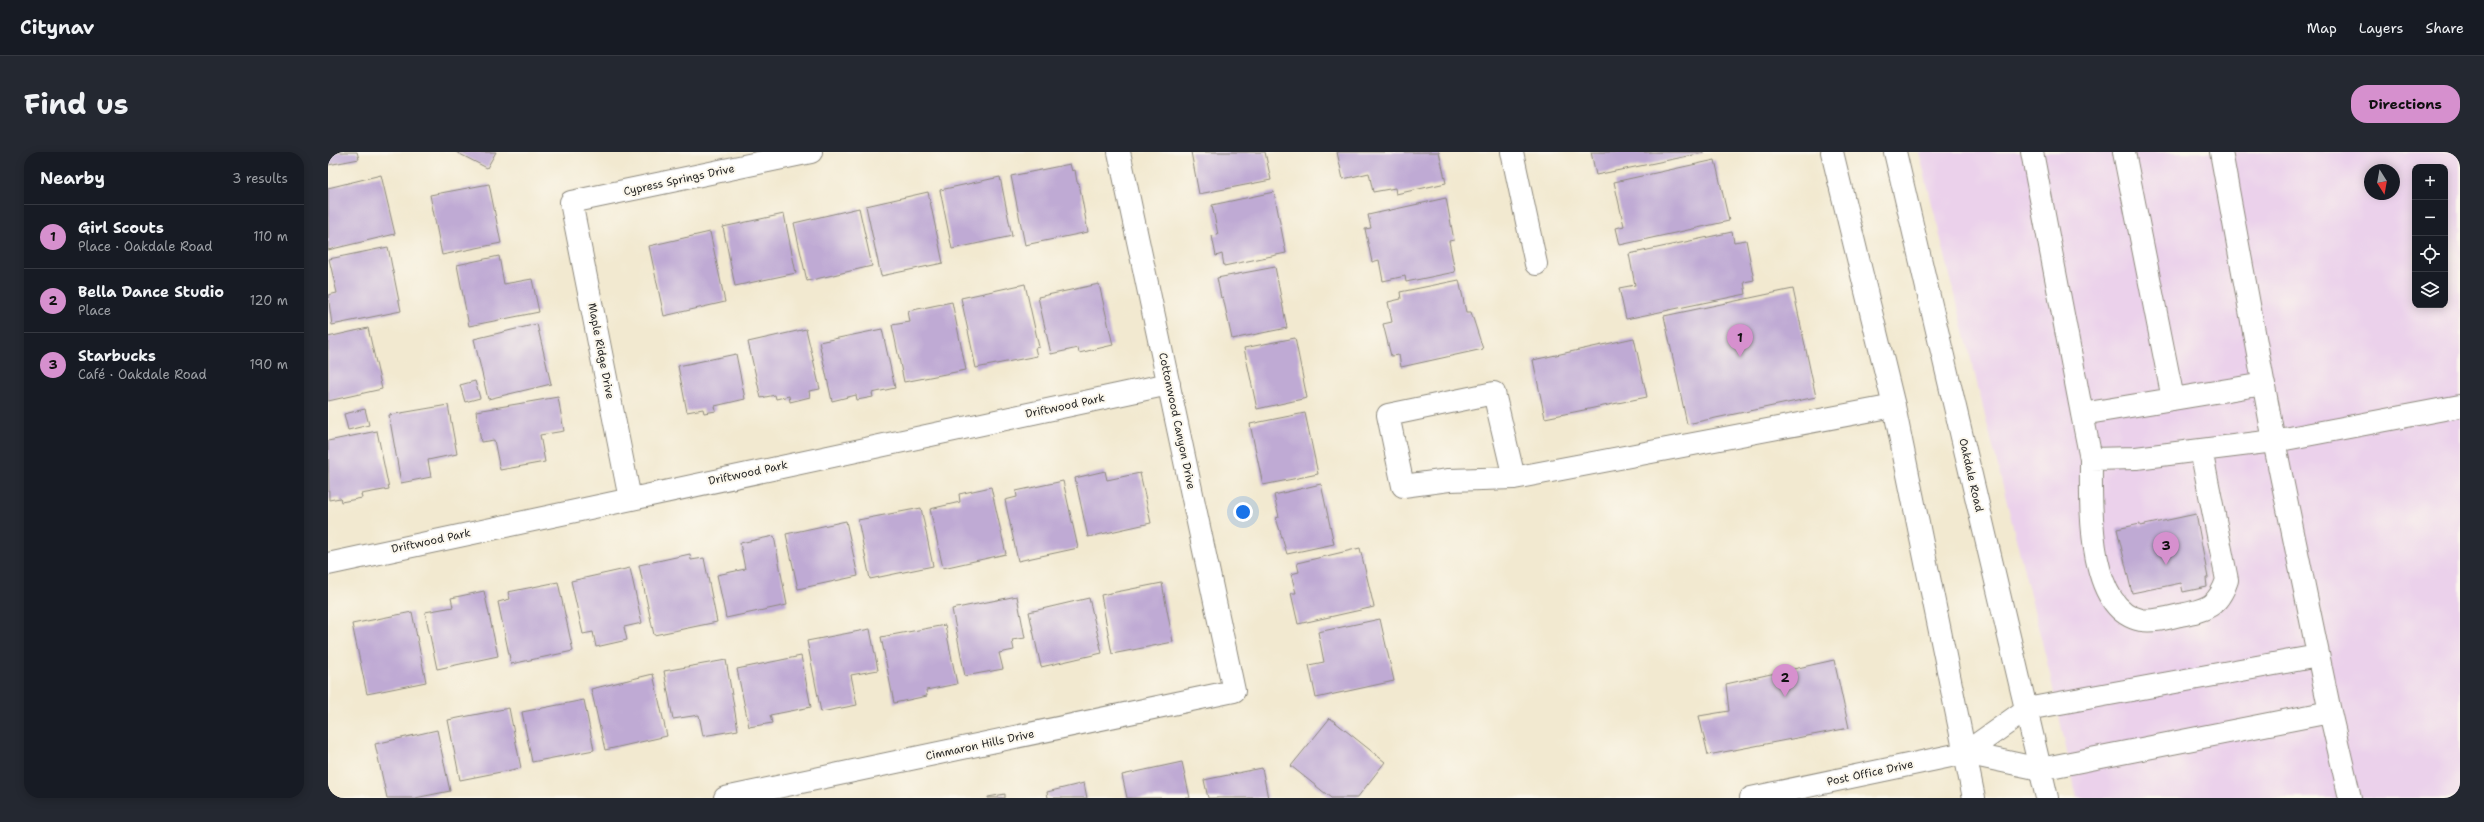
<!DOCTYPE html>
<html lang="en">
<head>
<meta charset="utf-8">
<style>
  body { margin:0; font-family:"Shantell Sans",sans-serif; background:#242831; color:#f1f3f6 }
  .controls { position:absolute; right:12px; top:12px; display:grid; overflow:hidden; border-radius:8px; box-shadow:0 2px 10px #0003 }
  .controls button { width:36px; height:36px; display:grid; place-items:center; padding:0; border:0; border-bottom:1px solid #363941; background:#171b24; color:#f1f3f6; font:20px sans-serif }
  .compass { position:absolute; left:2036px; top:12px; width:36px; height:36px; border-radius:50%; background:#171b24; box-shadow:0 2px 10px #0003; rotate:169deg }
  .you { position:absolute; left:915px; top:360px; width:14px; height:14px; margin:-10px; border:3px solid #fff; border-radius:50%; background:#1a73e8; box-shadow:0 0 0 6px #1a73e833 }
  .badge { display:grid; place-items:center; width:26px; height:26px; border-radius:50%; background:#d690ce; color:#111; font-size:13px; font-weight:700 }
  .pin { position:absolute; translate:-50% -33px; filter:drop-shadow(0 1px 2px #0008) }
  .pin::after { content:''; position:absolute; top:21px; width:14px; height:12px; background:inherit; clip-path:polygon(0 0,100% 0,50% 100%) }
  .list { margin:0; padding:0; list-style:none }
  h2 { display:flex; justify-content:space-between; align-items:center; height:52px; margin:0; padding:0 16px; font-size:17px }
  h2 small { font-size:13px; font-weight:400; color:#9ea1a6 }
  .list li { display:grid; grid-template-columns:26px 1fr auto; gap:12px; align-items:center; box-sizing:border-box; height:64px; padding:0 16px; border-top:1px solid #363941 }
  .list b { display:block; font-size:15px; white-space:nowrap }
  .list p { margin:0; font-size:13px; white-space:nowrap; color:#9ea1a6 }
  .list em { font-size:13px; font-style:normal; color:#9ea1a6 }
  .icon { flex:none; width:22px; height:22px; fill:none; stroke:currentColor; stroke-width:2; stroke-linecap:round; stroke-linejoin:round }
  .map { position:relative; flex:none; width:2132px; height:646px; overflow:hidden; border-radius:16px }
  header { display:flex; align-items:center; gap:24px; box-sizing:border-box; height:56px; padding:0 20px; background:#171b24; border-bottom:1px solid #363941 }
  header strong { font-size:19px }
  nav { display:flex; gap:22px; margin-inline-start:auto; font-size:14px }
  .intro { display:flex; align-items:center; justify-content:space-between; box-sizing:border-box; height:96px; padding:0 24px }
  h1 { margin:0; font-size:28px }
  .button { padding:10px 18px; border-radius:16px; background:#d690ce; color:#111; font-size:14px; font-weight:700 }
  main { display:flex; gap:24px; padding:0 24px }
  aside { flex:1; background:#171b24; border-radius:16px; box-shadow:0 2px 10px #0003 }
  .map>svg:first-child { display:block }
  .built { fill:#ebd1eb; fill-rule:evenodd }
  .building { fill:#bfaad4 }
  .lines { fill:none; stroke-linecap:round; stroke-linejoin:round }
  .minor-casing { stroke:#8e8a7e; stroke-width:24 }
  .major-casing { stroke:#8e8a7e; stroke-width:24 }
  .minor { stroke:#fff; stroke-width:22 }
  .major { stroke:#fff; stroke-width:22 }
  .labels { text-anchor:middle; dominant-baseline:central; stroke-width:4; stroke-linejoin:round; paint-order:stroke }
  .street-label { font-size:11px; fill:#2b2b2b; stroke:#fbf7ec }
</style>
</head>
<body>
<header>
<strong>Citynav</strong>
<nav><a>Map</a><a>Layers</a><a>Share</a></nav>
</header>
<div class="intro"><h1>Find us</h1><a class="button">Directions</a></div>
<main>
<aside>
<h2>Nearby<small>3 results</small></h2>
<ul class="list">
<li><span class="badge">1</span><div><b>Girl Scouts</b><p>Place · Oakdale Road</p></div><em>110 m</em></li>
<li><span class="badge">2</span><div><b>Bella Dance Studio</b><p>Place</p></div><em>120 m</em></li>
<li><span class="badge">3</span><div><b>Starbucks</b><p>Café · Oakdale Road</p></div><em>190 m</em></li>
</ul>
</aside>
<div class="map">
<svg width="2132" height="646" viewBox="0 0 2132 646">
  <rect width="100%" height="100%" fill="#fbf7ec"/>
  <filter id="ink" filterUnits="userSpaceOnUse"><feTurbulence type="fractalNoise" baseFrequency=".025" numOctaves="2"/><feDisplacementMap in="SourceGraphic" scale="8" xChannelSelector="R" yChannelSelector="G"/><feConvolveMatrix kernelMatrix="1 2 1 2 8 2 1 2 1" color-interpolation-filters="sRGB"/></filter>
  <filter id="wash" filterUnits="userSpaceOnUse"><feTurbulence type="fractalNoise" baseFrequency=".012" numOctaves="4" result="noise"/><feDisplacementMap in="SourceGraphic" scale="16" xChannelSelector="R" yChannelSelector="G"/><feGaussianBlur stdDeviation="0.9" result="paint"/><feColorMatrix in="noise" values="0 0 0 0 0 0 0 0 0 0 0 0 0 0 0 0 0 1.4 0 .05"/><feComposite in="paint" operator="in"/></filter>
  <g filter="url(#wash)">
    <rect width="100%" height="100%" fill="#f2e9d0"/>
    <path class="built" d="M 1591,0 L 2132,0 L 2132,646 L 1749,646 L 1721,518 ZM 2087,15 L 2117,15 L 2117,153 L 2087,153 ZM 2042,18 L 2066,18 L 2066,42 L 2042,42 Z"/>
    <g id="blocks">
      <path class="building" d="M 0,0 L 29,0 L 31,7 L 0,13 Z
        M 128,0 L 168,0 L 159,16 Z
        M 863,0 L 937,0 L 943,28 L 871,42 Z
        M 1009,0 L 1111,0 L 1118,31 L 1068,42 L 1067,36 L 1045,40 L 1041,21 L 1015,27 Z
        M 1263,0 L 1375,0 L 1375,1 L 1268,23 Z
        M 1387,8 L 1401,69 L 1292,93 L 1288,76 L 1296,74 L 1286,30 Z
        M 742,12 L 744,19 L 747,18 L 749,30 L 751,31 L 760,80 L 697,93 L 683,24 Z
        M 53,23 L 67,82 L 0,98 L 0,36 Z
        M 672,25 L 684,84 L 624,97 L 612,38 Z
        M 161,32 L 173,91 L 114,103 L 102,43 Z
        M 600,40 L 615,111 L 553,124 L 538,54 Z
        M 946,40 L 958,101 L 896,114 L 894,102 L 888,104 L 884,84 L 890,83 L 884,53 Z
        M 1118,46 L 1126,88 L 1121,89 L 1127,120 L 1078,130 L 1077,124 L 1055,129 L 1051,108 L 1044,110 L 1037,77 L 1043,76 L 1040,63 Z
        M 531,56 L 544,114 L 479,129 L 466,71 Z
        M 456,62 L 468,121 L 407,134 L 395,75 Z
        M 382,80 L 397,150 L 336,164 L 321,94 Z
        M 1404,80 L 1406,90 L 1418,88 L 1426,128 L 1416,130 L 1418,142 L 1298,167 L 1291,136 L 1307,133 L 1301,102 Z
        M 60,95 L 73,159 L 4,173 L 0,143 L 9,141 L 1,107 Z
        M 171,104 L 176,132 L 204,127 L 211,160 L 141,174 L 129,113 Z
        M 947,115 L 959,176 L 904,187 L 895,145 L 893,146 L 889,126 Z
        M 1131,128 L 1138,160 L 1143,160 L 1155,197 L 1073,215 L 1071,203 L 1063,204 L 1055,172 L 1064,170 L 1060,150 L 1073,147 L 1072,140 Z
        M 697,132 L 711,195 L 707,196 L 709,204 L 648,216 L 633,146 Z
        M 771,132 L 785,193 L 751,201 L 750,196 L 723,202 L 710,145 Z
        M 1465,137 L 1488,245 L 1359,272 L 1336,164 Z
        M 624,150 L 638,218 L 576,230 L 564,173 L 582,170 L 580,159 Z
        M 209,172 L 223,232 L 160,247 L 146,187 Z
        M 40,176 L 54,237 L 0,249 L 0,185 Z
        M 478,177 L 492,237 L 481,239 L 482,245 L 462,250 L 461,244 L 448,247 L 447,243 L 433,246 L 420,190 Z
        M 554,177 L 567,236 L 544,241 L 545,245 L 529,248 L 528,243 L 504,249 L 491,190 Z
        M 967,186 L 979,246 L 929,257 L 916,196 Z
        M 1306,186 L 1319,245 L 1217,266 L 1205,208 Z
        M 408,202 L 417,247 L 387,254 L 388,259 L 376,261 L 375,257 L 359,260 L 350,214 Z
        M 147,229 L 152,246 L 137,250 L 132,233 Z
        M 230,245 L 236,279 L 212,283 L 217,310 L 172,318 L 166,288 L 153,290 L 148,259 Z
        M 120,253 L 129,302 L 100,308 L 103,325 L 73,331 L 61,263 Z
        M 37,257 L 41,273 L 20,278 L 16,262 Z
        M 977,261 L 990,322 L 935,333 L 922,272 Z
        M 49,279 L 61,337 L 33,342 L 34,346 L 13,350 L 12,346 L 1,348 L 0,289 Z
        M 777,319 L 779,328 L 812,321 L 823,371 L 760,385 L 747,326 Z
        M 735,329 L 750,396 L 690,409 L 677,348 L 689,345 L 688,339 Z
        M 993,332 L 1006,392 L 959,402 L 948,366 L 951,365 L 946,343 Z
        M 663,335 L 678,402 L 615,416 L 602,357 L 632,350 L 631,342 Z
        M 593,356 L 605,414 L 542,427 L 530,368 Z
        M 1868,362 L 1880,426 L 1878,426 L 1879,435 L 1855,440 L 1853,431 L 1804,441 L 1789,377 L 1812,372 L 1812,374 Z
        M 518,369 L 530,424 L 470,437 L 458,382 Z
        M 446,384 L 459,453 L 398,466 L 389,423 L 417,417 L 412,391 Z
        M 1032,396 L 1046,455 L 970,472 L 963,441 L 968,441 L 963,422 L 971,420 L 969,411 Z
        M 362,402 L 363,408 L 376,406 L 389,470 L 326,483 L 311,413 Z
        M 302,416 L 314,471 L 296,475 L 299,488 L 268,495 L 265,480 L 255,482 L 243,429 Z
        M 230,430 L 245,499 L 183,512 L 170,450 L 182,447 L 180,440 Z
        M 834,431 L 845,490 L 784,502 L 773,443 Z
        M 156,439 L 170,504 L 109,517 L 97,460 L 125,455 L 123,446 Z
        M 689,444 L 697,486 L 684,488 L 686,498 L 671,501 L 675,517 L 637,524 L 624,457 Z
        M 761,446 L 774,501 L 713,515 L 701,460 Z
        M 84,460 L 98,530 L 39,542 L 24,472 Z
        M 1052,467 L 1066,529 L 988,546 L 981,513 L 996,510 L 990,480 Z
        M 617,473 L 629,532 L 598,538 L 599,544 L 566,551 L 553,485 Z
        M 542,477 L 550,518 L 523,523 L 529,553 L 493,560 L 479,489 Z
        M 473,504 L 483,555 L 442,563 L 444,571 L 421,575 L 409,517 Z
        M 398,508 L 410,578 L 375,584 L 371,563 L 345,567 L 336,519 Z
        M 1506,508 L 1521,576 L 1380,603 L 1371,564 L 1401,559 L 1398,532 Z
        M 325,522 L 339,584 L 277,598 L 263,537 Z
        M 256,548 L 266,598 L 204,610 L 194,560 Z
        M 181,556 L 193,616 L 132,628 L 120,568 Z
        M 1002,566 L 1057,610 L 1029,646 L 1003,646 L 963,614 Z
        M 109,578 L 122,639 L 87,646 L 59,646 L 47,592 Z
        M 854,610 L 862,646 L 799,646 L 794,623 Z
        M 934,616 L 940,646 L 880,646 L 876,628 Z
        M 756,631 L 759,646 L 720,646 L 719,640 Z
        M 677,642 L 677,646 L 660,646 L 660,645 Z"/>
    </g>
  </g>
  <g filter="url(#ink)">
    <use href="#blocks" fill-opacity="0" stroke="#8e8a7e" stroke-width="1"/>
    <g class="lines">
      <defs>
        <path id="minor" d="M 1184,0 L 1208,112
          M 1704,0 L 1754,262 L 1936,232
          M 1796,0 L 1845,247
          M 1754,262 L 1763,307 L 1808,306 L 1946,289 L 1893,0
          M 1763,307 C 1763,349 1758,457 1813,468 C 1825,470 1840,466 1852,463 C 1878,458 1890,455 1899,428 L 1873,298
          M 1186,326 L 1166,241 L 1060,263 L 1075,334 L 1121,328 L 1186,326 L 1566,254
          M 302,347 L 243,50 L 483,0
          M 0,412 L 841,232
          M 1637,601 L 1712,617 L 2002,560
          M 397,646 L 906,539 L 791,0
          M 1423,646 L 1637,601 L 1699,557 L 1990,504
          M 2022,646 L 2002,560 L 1946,289 L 2132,254"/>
        <path id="major" d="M 1504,0 L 1566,254 L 1646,646
          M 1567,0 L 1719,646"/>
      </defs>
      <use href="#minor" class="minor-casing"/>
      <use href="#major" class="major-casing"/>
      <use href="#minor" class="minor"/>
      <use href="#major" class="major"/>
    </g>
  </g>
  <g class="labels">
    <g class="street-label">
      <text transform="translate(351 28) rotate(-12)">Cypress Springs Drive</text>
      <text transform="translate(273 199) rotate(79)">Maple Ridge Drive</text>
      <text transform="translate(737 254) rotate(-12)">Driftwood Park</text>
      <text transform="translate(849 269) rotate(78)">Cottonwood Canyon Drive</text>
      <text transform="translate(420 321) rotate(-12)">Driftwood Park</text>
      <text transform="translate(1643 323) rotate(77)">Oakdale Road</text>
      <text transform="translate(103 389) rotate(-12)">Driftwood Park</text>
      <text transform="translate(652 593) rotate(-12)">Cimmaron Hills Drive</text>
      <text transform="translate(1542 621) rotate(-12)">Post Office Drive</text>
    </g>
  </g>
</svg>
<div class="controls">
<button>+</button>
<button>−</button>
<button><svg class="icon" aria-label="locate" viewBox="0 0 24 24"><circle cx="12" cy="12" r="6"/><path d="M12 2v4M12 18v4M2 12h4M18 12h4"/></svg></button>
<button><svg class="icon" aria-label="layers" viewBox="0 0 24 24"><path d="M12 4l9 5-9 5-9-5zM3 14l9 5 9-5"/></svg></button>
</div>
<svg class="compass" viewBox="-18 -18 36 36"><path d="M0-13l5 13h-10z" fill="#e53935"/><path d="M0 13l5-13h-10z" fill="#9ea1a6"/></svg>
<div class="you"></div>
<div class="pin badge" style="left:1412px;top:205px">1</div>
<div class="pin badge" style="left:1457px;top:545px">2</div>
<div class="pin badge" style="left:1838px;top:413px">3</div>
</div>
</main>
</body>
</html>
